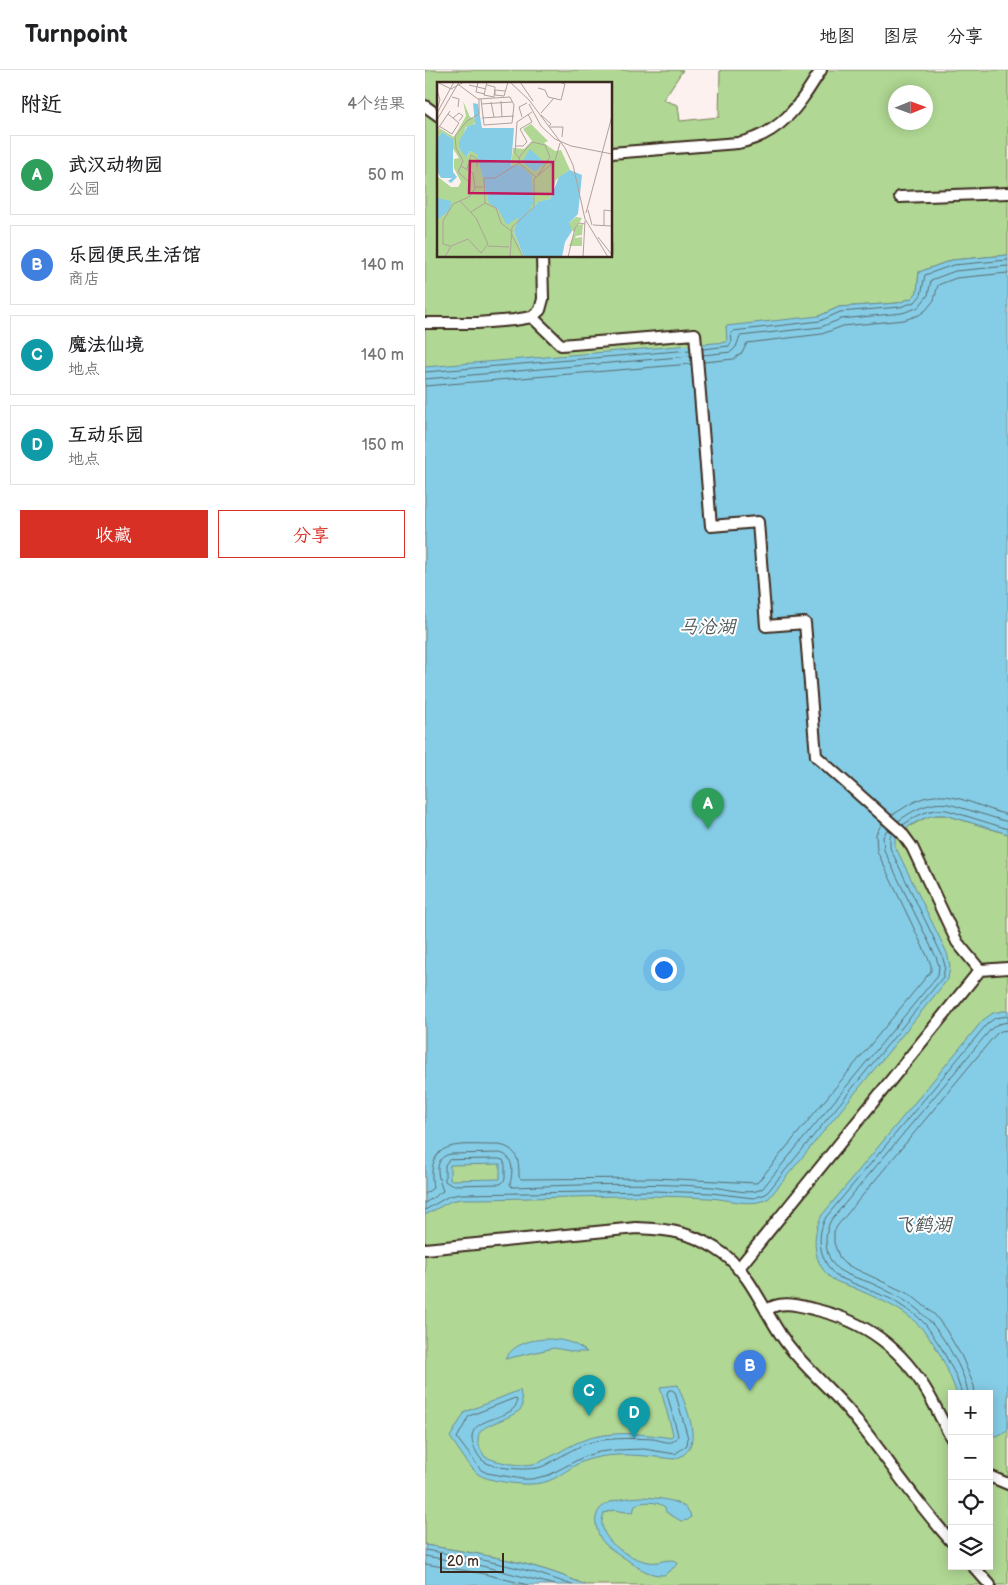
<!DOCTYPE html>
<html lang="zh">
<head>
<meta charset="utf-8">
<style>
  body { margin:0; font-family:"Balsamiq Sans","LXGW WenKai TC",sans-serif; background:#f2f2f2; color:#202124 }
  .controls { position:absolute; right:15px; bottom:15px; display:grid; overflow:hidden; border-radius:0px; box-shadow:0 2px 12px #0003 }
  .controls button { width:45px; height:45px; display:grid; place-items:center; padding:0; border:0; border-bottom:1px solid #e0e0e0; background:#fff; color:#202124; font:25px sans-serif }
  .compass { position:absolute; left:463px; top:15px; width:45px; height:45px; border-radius:50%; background:#fff; box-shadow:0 2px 12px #0003; rotate:89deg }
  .scale { position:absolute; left:15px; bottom:12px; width:64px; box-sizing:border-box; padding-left:5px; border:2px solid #3b2a1e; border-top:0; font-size:14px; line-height:18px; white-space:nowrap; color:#3b2a1e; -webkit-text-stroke:4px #fff; paint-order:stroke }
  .you { position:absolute; left:238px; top:899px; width:18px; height:18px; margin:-12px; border:4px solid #fff; border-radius:50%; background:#1a73e8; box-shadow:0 0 0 8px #1a73e833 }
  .badge { display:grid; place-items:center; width:32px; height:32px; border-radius:50%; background:#d93025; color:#fff; font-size:16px; font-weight:700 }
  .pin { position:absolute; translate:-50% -41px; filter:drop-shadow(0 1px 2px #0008) }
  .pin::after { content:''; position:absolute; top:26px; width:18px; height:15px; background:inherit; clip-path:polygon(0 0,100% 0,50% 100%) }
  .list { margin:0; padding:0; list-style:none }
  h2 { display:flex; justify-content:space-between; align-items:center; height:65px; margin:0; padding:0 20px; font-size:21px }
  h2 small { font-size:16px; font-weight:400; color:#757577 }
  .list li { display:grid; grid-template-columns:32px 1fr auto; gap:15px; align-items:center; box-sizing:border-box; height:80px; margin:0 10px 10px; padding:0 10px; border:1px solid #e0e0e0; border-radius:0px }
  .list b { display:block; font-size:19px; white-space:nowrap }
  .list p { margin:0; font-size:16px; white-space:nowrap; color:#757577 }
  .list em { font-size:16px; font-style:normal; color:#757577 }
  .actions { display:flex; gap:10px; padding:15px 20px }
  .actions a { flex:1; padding:11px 0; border:1px solid #d93025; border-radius:0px; text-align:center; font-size:18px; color:#d93025 }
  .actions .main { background:#d93025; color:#fff }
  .icon { flex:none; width:28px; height:28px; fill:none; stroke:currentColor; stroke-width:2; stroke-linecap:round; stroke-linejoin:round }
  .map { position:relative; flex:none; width:583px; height:1515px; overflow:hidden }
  header { display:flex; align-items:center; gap:30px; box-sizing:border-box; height:70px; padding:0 25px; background:#fff; border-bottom:1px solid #e0e0e0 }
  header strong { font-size:24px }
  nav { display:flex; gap:28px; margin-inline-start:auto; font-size:18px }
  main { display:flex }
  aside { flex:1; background:#fff }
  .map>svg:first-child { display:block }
  .green { fill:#b0d793; stroke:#768058; fill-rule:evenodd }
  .water { fill:#85cde6; stroke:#678c96; fill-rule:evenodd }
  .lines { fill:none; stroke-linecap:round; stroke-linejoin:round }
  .shore { stroke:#596b6e; stroke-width:1 }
  .lane-casing { stroke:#3b2a1e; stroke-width:14 }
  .lane { stroke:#fff; stroke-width:10 }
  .labels { text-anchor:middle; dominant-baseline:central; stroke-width:4; stroke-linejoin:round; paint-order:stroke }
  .water-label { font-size:19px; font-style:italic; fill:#515b5a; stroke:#fff }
  .inset-road { fill:none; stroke:#afa19b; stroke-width:1 }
  .view { fill:#c2185b; fill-opacity:0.15; stroke:#c2185b; stroke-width:2.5 }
  .inset-edge { fill:none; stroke:#3b2a1e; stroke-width:2.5 }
</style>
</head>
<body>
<header>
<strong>Turnpoint</strong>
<nav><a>地图</a><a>图层</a><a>分享</a></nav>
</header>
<main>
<aside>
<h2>附近<small>4个结果</small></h2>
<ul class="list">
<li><span class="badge" style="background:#2e9e5b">A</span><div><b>武汉动物园</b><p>公园</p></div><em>50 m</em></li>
<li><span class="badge" style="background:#3f7fe0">B</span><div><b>乐园便民生活馆</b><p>商店</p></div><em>140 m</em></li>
<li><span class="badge" style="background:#0f9aa8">C</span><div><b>魔法仙境</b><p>地点</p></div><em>140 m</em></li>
<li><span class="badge" style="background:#0f9aa8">D</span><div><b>互动乐园</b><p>地点</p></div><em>150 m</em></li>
</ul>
<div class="actions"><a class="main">收藏</a><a>分享</a></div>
</aside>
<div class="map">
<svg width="583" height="1515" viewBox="0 0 583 1515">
  <rect width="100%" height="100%" fill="#fdf1ef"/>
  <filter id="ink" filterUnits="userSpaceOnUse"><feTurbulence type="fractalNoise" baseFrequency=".02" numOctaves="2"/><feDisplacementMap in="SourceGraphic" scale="10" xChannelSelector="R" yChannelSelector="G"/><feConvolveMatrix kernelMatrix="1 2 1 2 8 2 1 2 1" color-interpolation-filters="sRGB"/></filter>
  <g filter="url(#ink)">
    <path class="green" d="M 0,0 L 258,0 L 238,30 L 253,35 L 255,51 L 294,47 L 295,0 L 583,0 L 583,185 L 527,190 L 494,202 L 492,222 L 487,228 L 473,233 L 414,237 L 394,246 L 485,756 L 506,745 L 521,745 L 583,764 L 583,1515 L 160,1515 C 111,1492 54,1484 0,1475 ZM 14,14 L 186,14 L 186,186 L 14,186 ZM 470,22 L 500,22 L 500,52 L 470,52 ZM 527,1324 L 564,1324 L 564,1496 L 527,1496 Z"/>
    <path class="water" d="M 583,185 L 583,764 L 521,745 C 502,743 488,754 472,764 L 470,768 L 470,776 L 522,883 L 525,896 L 523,909 L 344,1128 C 327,1138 304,1129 284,1128 C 202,1123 119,1129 36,1129 L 26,1131 L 0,1145 L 0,297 L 302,272 L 301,256 L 394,246 L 414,237 L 473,233 L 487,228 L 492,222 L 494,202 L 527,190 ZM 75,1094 L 75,1109 L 25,1110 L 25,1095 Z
      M 578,941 L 583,941 L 583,1360 L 572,1366 L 564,1365 L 564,1324 L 532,1324 C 522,1297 510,1268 487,1249 C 470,1235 447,1226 427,1217 C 421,1215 414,1213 409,1210 C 387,1196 386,1165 397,1145 L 558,950 L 568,943 Z
      M 121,1269 C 137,1269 149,1272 162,1282 L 150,1282 L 129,1278 L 80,1289 C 89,1274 104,1270 121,1269 Z
      M 253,1315 C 260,1336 283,1380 249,1389 C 220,1386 191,1381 162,1390 C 149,1394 140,1403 128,1409 C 122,1412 113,1414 106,1414 C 95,1415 62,1411 53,1404 C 45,1398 32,1377 25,1367 L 40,1342 L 95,1320 L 97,1331 L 97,1338 C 77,1357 37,1351 60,1387 C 76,1393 101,1399 117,1391 C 135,1383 150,1371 169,1367 C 194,1361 222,1364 246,1368 L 248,1364 L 235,1317 Z
      M 217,1427 C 230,1428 263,1429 266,1447 L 263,1450 L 256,1451 L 241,1442 L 240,1437 C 232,1431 219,1431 210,1435 L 208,1443 L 189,1440 L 179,1443 C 168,1467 203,1489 224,1492 C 234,1494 241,1488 251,1491 L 253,1494 L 239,1505 C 224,1506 212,1497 201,1489 C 194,1484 185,1479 179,1473 C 175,1468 172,1462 171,1455 C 167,1430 199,1428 217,1427 Z
      M 0,1475 C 54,1484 111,1492 160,1515 L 0,1515 Z"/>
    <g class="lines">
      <path class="shore" d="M 278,279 L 304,276 L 307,271 L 306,263 L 308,261 L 395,251 L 415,242 L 475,237 L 490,232 L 496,225 L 500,205 L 528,195 L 583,190
        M 278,285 L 306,282 L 311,277 L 315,266 L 396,257 L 416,249 L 477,243 L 492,238 L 496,234 L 503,225 L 506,210 L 530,201 L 583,196
        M 279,292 L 309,289 L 317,283 L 322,273 L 397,264 L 418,256 L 479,250 L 494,245 L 501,240 L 509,230 L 513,215 L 531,208 L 583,203
        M 0,302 L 265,280
        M 0,309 L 266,286
        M 0,316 L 266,294
        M 467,745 C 476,740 484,734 493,730 C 524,717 554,738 583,745
        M 473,751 C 489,740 504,731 524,734 L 583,752
        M 478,755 C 492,745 505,738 522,740 L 583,759
        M 74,1089 L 78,1090 L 80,1095 L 80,1109 L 76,1114 L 26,1115 L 20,1111 L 20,1095 L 24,1090 Z
        M 0,1124 L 8,1118 C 0,1065 38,1076 74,1075 C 93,1078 94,1092 94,1107 L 96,1109 L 230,1108 L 332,1113 L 506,901 L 506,895 L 504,890 L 452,781 L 451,764 L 457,753
        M 0,1133 L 18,1121 C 14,1110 6,1087 26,1084 L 74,1083 C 89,1085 88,1102 85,1114 L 87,1117 C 154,1115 221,1112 287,1117 C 302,1118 323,1126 337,1119 L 513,905 L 514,896 L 511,887 L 459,780 L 458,767 L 463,758
        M 0,1140 L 24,1126 L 36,1124 L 229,1121 L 286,1123 L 329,1128 L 341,1124 L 518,907 L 520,896 L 517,885 L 465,778 L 465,767 L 467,763
        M 247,1320 L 250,1322 L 263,1368 L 262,1375 L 250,1384 L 219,1379 L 191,1380 L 174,1382 L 160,1386 L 124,1405 L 107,1409 L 97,1409 L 62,1403 L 56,1400 L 32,1368 L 44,1346 L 90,1328 L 92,1330 C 92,1351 45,1345 47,1369 C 48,1376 52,1385 57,1390 C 67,1399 103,1401 116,1397 C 122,1395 127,1391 133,1388 C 145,1381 157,1374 171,1371 C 189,1368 210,1368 228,1369 C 235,1370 241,1373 247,1372 L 251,1369 L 253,1365 L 242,1324 L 243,1321 Z
        M 537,1324 L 531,1306 L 517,1279 L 501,1255 L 492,1246 L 466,1229 L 411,1206 C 395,1190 390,1168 401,1147 L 562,954 L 570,948 L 583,946
        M 543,1324 C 542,1311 534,1296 528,1285 C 505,1244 487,1232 446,1213 C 436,1209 423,1206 414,1200 C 399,1188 398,1166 406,1150 L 566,959 L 573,954 L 583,952
        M 550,1324 L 549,1316 L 537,1287 L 521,1260 L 510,1245 L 486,1225 L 420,1194 L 415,1189 L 409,1173 L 409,1161 L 413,1155 L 571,964 L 576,961 L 583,960
        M 0,1480 C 50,1488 100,1497 147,1515
        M 0,1486 L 57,1496 L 130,1515
        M 0,1494 L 55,1503 L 103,1515"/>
      <defs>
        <path id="lane" d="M 0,36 L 14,46
          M 186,83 L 313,73 C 357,64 374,35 396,0
          M 475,127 L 583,123
          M 107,247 L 136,275 L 270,264 L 286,456 L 333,452 L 341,556 L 380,553 L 391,686 L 476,762 L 487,777 L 532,872 L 555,900
          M 0,253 L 52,253 L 89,250 L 107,247 L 115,240 L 118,229 L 117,186
          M 0,1179 L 211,1158 C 246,1159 271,1163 300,1185 C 327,1206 340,1244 360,1271 C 380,1299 408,1320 429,1347 C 462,1388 491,1433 527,1472
          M 313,1199 L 555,900 L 583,898
          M 341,1241 C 354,1230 372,1235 388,1239 C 441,1251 477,1278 504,1325 C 512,1339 519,1355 527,1369
          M 564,1406 L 583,1414
          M 548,1496 L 565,1515"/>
      </defs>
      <use href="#lane" class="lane-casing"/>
      <use href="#lane" class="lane"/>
    </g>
  </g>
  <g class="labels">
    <g class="water-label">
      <text x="282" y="557">马沧湖</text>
      <text x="498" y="1155">飞鹤湖</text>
    </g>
  </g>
  <g transform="translate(12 12)">
    <rect width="175" height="175" fill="#fdf1ef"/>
    <path d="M 26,19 L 33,35 L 39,37 L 36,45 L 29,45 L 22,66 L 30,74 L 33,69 L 40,71 L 47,94 L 74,85 L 76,66 L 87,67 L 95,59 L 86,47 L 94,42 L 111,59 L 107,61 L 118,69 L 124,68 L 133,88 L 119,98 L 113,117 L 100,121 L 77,150 L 87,175 L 0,175 L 0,94 L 14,105 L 21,105 L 24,100 L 17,86 L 17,77 L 22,76 L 15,65 L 16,57 L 5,50 L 0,57 L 1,49 L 2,46 L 17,55 L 29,34 ZM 139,135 L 145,136 L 141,143 L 146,142 L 145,153 L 139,154 L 138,156 L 145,155 L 145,164 L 132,164 L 138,150 L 132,147 L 132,141 Z" fill="#b0d793"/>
    <path d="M 36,21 L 41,22 L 45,46 L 77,46 L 74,84 L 83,83 L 95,94 L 96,121 L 90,133 L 101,120 L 113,117 L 122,95 L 133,88 L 145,93 L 141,132 L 132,141 L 135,149 L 128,160 L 125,175 L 87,175 L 77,150 L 82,135 L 70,143 L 61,127 L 52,121 L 40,72 L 33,69 L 29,75 L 22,66 L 22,60 L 30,45 L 38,42 ZM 5,50 L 16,57 L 16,90 L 20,95 L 14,101 L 11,99 L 15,96 L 4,96 L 0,89 L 0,57 ZM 93,67 L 108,81 L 98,90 L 85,80 ZM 0,116 L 14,119 L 13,128 L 0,138 Z" fill="#85cde6"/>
    <path class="inset-road" d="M 0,0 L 14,7 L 27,0M 41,0 L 39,10 L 48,12M 73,0 L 92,18 L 128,66 L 136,83 L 148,137 L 171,175M 83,0 L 96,19M 22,3 L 41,17 L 73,15 L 77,23 L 75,41 L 47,43 L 44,17M 32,3 L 49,7M 50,3 L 58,5 L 57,15 L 47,13 L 50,0M 101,6 L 108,8 L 111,15 L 124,18 L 128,2 L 122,0M 0,8 L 3,18 L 0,27M 68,9 L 58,8 L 58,13 L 67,14 L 71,0M 15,15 L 22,17 L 21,25M 64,19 L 65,35M 54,20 L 57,35M 44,22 L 75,20M 92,22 L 104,44 L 118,57 L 134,64 L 175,72M 0,31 L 17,0M 104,31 L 117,16M 104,33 L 114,42 L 112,44M 85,35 L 82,25 L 90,21M 16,36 L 22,31 L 26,34 L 22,39M 45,36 L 77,34M 0,38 L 22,0M 2,44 L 15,52 L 22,41 L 11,32M 113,45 L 126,45 L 125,55M 83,47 L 95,40 L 91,32M 0,48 L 13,29M 79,64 L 86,64 L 90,60 L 83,47M 82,76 L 78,71 L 80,40 L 95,30M 82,81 L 83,74 L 95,60 L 108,63 L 113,75 L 101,93M 82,81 L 99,95M 24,84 L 36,91 L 38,106M 30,87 L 34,73 L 40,77 L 40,85M 31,99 L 21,90 L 26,79 L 19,66 L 18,54 L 30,39 L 42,32 L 42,17M 151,128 L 155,143M 34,130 L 48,121M 149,131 L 175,34M 156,143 L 175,144M 167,143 L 167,128 L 175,129M 74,149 L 64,141 L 59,126 L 48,121 L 47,96 L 58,96 L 82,81M 74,151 L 86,175M 161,155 L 175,173M 13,164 L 6,162 L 6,139 L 16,122 L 32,115 L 39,105 L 46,105M 51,164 L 72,165M 8,175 L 14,164 L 31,157 L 44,171 L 51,162 L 39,136 L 23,119M 73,175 L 75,145 L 97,125 L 97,97 L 118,79 L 123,61M 131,175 L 138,146 L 142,141 L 148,142M 146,175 L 148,139"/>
    <path class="view" d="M 33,79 L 116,80 L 116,112 L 32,111 Z"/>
    <rect width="175" height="175" class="inset-edge"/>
  </g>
</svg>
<div class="controls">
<button>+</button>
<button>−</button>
<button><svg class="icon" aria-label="locate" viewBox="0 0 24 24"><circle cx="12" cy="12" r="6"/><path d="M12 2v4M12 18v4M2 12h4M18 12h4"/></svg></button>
<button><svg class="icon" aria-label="layers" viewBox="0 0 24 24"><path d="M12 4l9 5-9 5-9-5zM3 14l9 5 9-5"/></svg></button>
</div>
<svg class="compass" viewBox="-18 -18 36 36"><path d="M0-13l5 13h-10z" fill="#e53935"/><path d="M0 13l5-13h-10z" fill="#757577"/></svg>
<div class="scale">20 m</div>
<div class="you"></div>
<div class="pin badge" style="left:283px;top:759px;background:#2e9e5b">A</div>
<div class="pin badge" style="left:325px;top:1321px;background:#3f7fe0">B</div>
<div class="pin badge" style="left:164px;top:1346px;background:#0f9aa8">C</div>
<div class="pin badge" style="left:209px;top:1368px;background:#0f9aa8">D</div>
</div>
</main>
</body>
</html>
